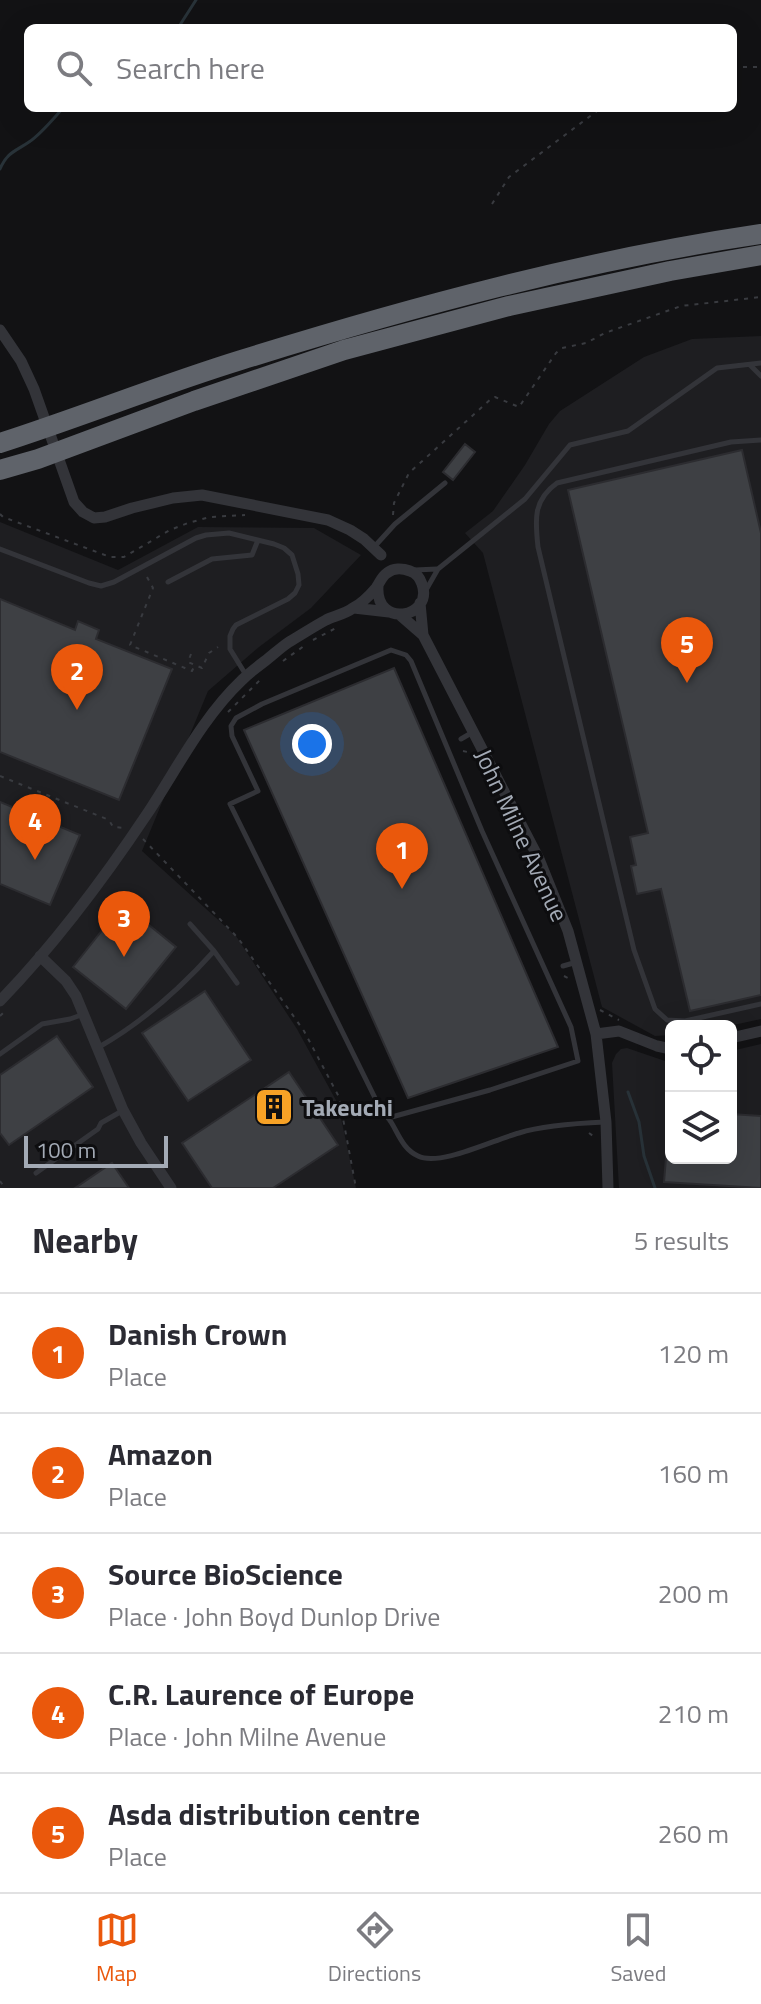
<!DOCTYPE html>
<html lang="en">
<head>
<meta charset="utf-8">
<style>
  body { margin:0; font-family:"Titillium Web",sans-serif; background:#f2f2f3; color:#2b2b33 }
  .controls { position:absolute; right:24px; bottom:24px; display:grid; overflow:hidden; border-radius:12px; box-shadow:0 8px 32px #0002 }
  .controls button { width:72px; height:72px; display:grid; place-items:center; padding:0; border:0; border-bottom:2px solid #e1e1e2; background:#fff; color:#2b2b33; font:40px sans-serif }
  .scale { position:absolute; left:24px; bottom:20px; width:144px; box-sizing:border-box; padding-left:8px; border:4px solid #a3aab5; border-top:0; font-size:22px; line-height:28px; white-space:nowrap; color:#a3aab5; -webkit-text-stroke:6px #0d0d0f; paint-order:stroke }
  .you { position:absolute; left:312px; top:744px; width:28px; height:28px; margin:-20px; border:6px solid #fff; border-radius:50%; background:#1a73e8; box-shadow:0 0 0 12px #1a73e833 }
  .badge { display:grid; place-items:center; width:52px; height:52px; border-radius:50%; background:#ea580c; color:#fff; font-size:26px; font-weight:700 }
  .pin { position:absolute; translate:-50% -66px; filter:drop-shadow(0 2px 4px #0008) }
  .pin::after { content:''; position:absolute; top:42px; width:28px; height:24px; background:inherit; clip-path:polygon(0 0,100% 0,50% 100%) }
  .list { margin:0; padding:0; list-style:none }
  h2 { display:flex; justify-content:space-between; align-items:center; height:104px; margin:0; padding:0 32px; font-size:34px }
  h2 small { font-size:26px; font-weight:400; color:#7c7c81 }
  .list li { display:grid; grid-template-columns:52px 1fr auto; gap:24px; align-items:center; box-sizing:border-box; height:120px; padding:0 32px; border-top:2px solid #e1e1e2 }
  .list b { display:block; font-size:30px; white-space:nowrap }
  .list p { margin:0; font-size:26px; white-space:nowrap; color:#7c7c81 }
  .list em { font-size:26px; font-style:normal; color:#7c7c81 }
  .icon { flex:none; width:44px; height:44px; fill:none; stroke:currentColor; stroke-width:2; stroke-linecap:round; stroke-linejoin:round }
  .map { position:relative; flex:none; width:761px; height:1188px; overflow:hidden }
  .search { position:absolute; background:#fff; box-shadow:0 8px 32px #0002; left:24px; right:24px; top:24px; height:88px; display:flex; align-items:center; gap:20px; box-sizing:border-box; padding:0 28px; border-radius:12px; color:#7c7c81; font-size:30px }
  .sheet { height:704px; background:#fff }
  nav { display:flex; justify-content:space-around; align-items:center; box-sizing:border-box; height:112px; border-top:2px solid #e1e1e2; background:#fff; font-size:22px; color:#7c7c81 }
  nav a { display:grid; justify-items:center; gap:4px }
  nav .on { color:#ea580c }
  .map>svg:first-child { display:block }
  .built { fill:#1e1e21 }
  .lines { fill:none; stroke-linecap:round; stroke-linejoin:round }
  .stream { stroke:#283238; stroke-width:3 }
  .building { fill:#3e4044; stroke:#2c2c30; stroke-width:2 }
  .path { stroke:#393b40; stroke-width:2; stroke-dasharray:4 6; stroke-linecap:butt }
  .service { stroke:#333439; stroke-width:5 }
  .minor { stroke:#333439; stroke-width:11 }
  .motorway { stroke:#5f636a; stroke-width:20 }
  .labels { text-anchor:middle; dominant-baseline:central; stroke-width:6; stroke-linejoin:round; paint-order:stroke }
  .street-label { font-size:24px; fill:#a3aab5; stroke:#0d0d0f }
  .poi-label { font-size:24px; font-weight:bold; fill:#a3aab5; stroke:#0d0d0f; text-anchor:start }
</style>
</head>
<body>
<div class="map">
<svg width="761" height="1188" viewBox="0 0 761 1188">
  <rect width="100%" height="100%" fill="#121214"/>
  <path class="built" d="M 761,336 L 761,1019 L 729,1026 L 671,1026 L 671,1035 L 655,1036 L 602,1007 L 483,553 L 465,533 L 493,511 L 525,465 L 549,424 L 560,411 L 644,357 L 692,339 Z
    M 0,522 L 118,570 L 198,527 L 314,528 L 361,555 L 311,608 L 259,647 L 208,691 L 142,851 L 236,936 L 297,1029 L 338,1104 L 356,1188 L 0,1188 Z
    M 761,1044 L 761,1188 L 619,1188 L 612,1063 L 616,1054 L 621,1049 L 627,1048 L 671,1063 L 671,1158 L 731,1158 L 731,1051 Z"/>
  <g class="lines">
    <path class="stream" d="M 178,28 L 196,0
      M 0,169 C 7,152 16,151 29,142 C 41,134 53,119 63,108
      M 628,1092 L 639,1122 L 644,1156 L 655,1188"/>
  </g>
  <path class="building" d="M 465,444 L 475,452 L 453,480 L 443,472 Z
    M 742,450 L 761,533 L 761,995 L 690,1011 L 661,889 L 637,894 L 631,866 L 636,865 L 630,837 L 648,833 L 568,490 Z
    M 0,599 L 75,630 L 78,621 L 99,630 L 96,639 L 172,669 L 119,800 L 0,752 Z
    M 394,668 L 558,1047 L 408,1098 L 244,730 Z
    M 0,802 L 80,835 L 50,905 L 0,884 Z
    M 123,904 L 176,947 L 126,1009 L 73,967 Z
    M 205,991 L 251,1060 L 188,1101 L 142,1033 Z
    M 57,1036 L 93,1087 L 9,1145 L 0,1133 L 0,1075 Z
    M 289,1072 L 338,1145 L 273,1188 L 212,1188 L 182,1143 Z
    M 731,1114 L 761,1116 L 761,1188 L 664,1182 L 666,1158 L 731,1158 Z
    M 112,1163 L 129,1188 L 75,1188 Z"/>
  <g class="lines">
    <path class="path" d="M 733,67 L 761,67
      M 492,204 L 509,177 L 601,108
      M 0,514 L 3,517 L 110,557 L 124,557 L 170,530 L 188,523 L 210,517 L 245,515
      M 393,515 L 394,503 L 409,473 L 492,398 L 495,397 L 519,407 L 556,353 L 562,348 L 586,343 L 605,333 L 681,306 L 761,297
      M 147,577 L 153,588 L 130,645 L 192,671 L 195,665
      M 313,640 L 336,628
      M 191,654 L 188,662 L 202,668 L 209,653 L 218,647
      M 283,661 L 304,646
      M 228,712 L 263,677
      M 463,751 L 472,753
      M 0,776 L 109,820 L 113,827 L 125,828
      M 143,839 L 238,938 L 304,1031 L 339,1097 L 356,1188
      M 564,976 L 570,979
      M 600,1010 L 619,1020
      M 0,1016 L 7,1009
      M 589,1133 L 597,1139
      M 0,1181 L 5,1188"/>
    <path class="service" d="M 750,365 L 761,376
      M 761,440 L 731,442 L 557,483 C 533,500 535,520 538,547 L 634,950 L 655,1009 L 667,1020 L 685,1021 L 761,1004
      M 375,546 L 395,524 L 445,483
      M 0,549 L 89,583 L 101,586 L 114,582 L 196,538 L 206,535 L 229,533 L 274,544 L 284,548 L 292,555 L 298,574 L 299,585 L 295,593 L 288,599 L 236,625 L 233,629 L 230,636 L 230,649 L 246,675
      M 415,570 L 437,569
      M 168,582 L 212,559 L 252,555 L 258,540
      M 426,590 L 438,569 L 525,499 L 570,445 L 628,431 L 717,368 L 761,363
      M 461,739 L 473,732
      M 190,924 L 214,951 L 237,983
      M 563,966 L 577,962
      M 99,1047 C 143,1022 180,989 214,951
      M 0,1054 L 42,1024 L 70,1019 L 84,1014
      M 388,1118 L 490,1090 L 578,1061 L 571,1027 L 482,831 L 411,661 L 406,655 L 391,650 L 262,704 L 236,718 L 231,726 L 232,736 L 258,791 L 230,804 L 377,1102 C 382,1109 387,1116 391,1122 C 399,1135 403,1149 418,1156 C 440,1167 495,1139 519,1133 C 541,1126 581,1123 605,1122
      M 36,1173 L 98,1129 L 101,1123 L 122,1111"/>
    <path class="minor" d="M 0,330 L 21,361 L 34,389 L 74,502 L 83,512 L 94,518 L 105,517 L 132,508 L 173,498 L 202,495 L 328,520 L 350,530 L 364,539 L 381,555
      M 420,603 L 423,635
      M 354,608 L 389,612
      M 400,615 L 423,635 L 539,859 L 568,931 L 596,1034 L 606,1122 L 608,1188
      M 40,956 L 66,981 L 76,996 L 123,1110 L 141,1143 L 171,1188
      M 0,1001 C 55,944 103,880 147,814 C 177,769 202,718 242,680 C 249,673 257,667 265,661 C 273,655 280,648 289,642 C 301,635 313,627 326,620 C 334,616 345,614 353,608 C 361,604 370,595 376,588 C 380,583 381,577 387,573 C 393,568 402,568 410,571 C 416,573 420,578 422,584 C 434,618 375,629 378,586
      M 596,1034 L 619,1031 L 657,1046 L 671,1049
      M 731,1038 L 761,1031"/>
    <path class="motorway" d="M 0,443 C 81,417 160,385 241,360 C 411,307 585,260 761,234
      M 0,470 L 38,459 L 194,401 L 344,350 L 509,306 L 670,271 L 761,255"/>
  </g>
  <defs>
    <symbol id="building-square" viewBox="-11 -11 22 22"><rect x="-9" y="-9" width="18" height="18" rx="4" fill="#f7a226" stroke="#0d0d0f"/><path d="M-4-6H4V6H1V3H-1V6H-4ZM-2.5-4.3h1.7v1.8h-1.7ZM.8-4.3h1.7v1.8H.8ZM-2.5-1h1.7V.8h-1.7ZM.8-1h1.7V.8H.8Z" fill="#111"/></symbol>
  </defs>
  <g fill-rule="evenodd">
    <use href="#building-square" x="252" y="1085" width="44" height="44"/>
  </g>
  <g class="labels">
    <g class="street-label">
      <text transform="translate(522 835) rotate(65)">John Milne Avenue</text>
    </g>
    <g class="poi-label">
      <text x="302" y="1107">Takeuchi</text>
    </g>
  </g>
</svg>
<div class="controls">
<button><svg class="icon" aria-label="locate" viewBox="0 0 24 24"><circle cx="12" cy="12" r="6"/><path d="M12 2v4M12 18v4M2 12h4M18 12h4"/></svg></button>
<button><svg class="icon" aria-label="layers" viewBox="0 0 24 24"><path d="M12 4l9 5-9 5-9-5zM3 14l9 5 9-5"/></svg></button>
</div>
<div class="scale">100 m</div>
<div class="you"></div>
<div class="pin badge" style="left:402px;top:889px">1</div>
<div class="pin badge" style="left:77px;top:710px">2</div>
<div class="pin badge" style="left:124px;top:957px">3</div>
<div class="pin badge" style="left:35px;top:860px">4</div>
<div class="pin badge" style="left:687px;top:683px">5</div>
<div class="search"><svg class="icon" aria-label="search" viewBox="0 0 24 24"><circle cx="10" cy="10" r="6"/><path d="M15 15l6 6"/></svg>Search here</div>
</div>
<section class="sheet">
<h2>Nearby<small>5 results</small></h2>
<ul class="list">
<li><span class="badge">1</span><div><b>Danish Crown</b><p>Place</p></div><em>120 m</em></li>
<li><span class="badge">2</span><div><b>Amazon</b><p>Place</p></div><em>160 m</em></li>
<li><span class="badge">3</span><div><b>Source BioScience</b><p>Place · John Boyd Dunlop Drive</p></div><em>200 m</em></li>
<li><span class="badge">4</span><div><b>C.R. Laurence of Europe</b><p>Place · John Milne Avenue</p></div><em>210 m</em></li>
<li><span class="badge">5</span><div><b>Asda distribution centre</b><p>Place</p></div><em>260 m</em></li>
</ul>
</section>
<nav>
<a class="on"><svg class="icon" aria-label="map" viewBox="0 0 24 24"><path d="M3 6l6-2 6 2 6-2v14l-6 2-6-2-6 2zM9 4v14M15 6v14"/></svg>Map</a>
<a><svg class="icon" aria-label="directions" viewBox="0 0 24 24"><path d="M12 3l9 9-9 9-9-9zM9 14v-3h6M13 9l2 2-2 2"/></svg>Directions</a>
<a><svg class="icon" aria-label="saved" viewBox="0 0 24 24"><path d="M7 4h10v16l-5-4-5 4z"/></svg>Saved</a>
</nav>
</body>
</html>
